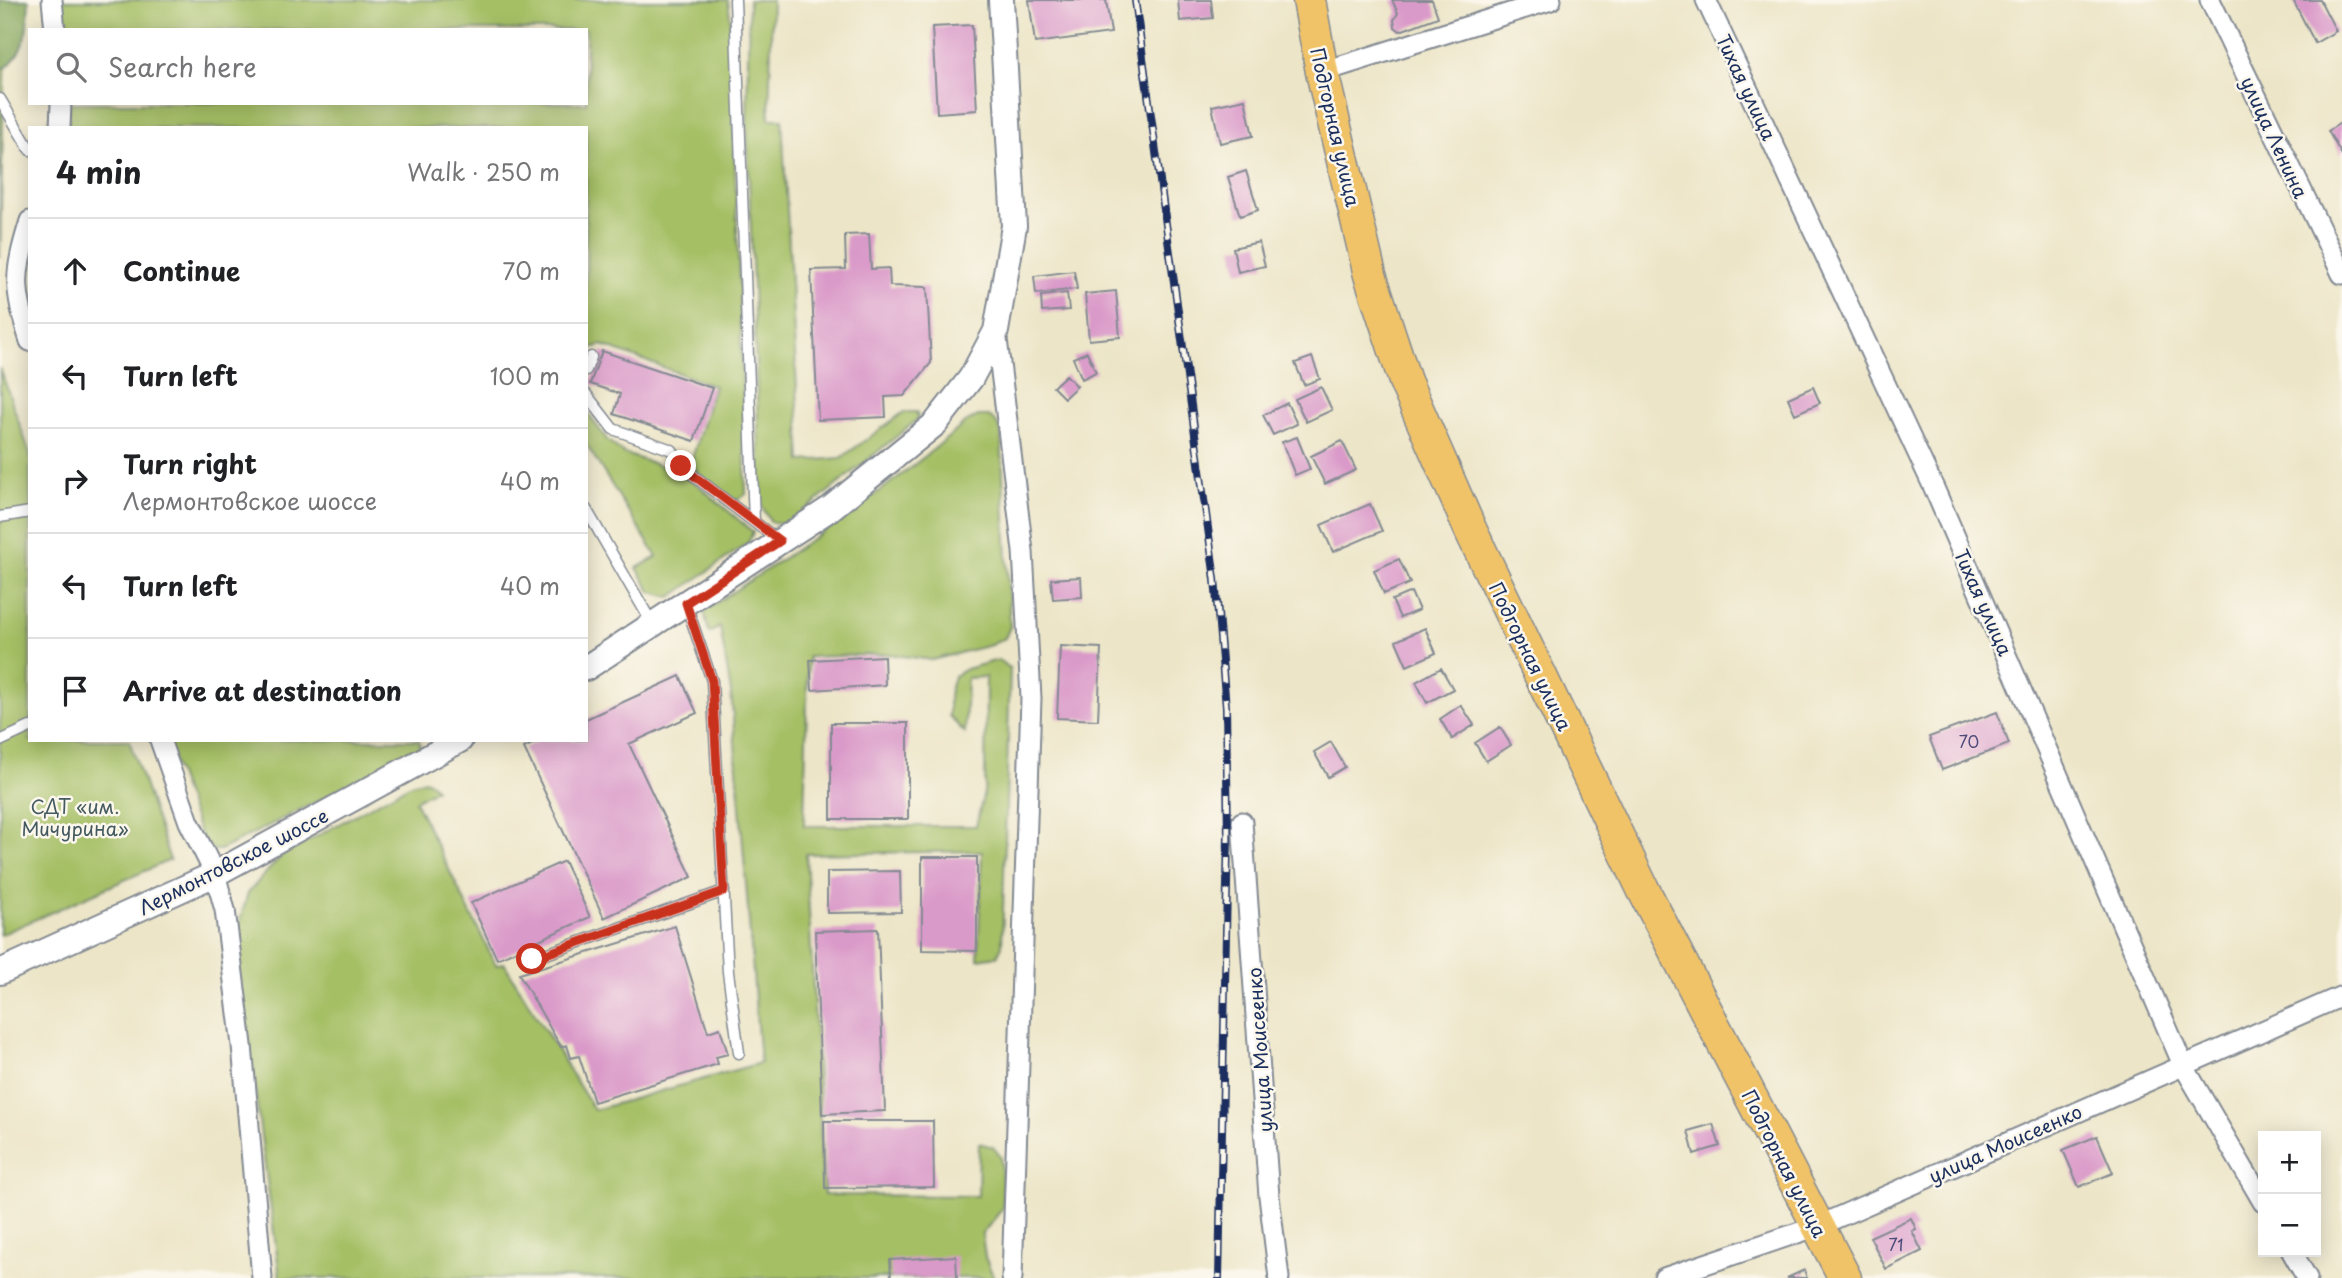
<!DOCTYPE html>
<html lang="en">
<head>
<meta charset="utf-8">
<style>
  body { margin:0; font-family:"Playpen Sans",sans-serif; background:#f6f6f6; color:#202124 }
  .controls { position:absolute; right:21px; bottom:21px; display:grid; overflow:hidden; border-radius:0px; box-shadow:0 4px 18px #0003 }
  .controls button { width:63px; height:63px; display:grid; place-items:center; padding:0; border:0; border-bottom:2px solid #e0e0e0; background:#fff; color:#202124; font:35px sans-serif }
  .stop { position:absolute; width:21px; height:21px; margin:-16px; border:5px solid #c8321e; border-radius:50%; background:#fff }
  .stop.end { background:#c8321e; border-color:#fff; box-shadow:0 2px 7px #0008 }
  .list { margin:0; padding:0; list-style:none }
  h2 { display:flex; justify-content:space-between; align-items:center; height:91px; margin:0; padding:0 28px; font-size:30px }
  h2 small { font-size:23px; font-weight:400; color:#757577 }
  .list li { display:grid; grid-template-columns:46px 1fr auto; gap:21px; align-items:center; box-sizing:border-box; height:105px; padding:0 28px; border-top:2px solid #e0e0e0 }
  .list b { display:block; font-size:26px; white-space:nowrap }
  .list p { margin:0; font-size:23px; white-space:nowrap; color:#757577 }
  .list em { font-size:23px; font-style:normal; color:#757577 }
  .icon { flex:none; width:38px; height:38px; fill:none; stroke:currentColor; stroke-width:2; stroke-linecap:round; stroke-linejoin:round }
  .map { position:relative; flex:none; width:2342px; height:1278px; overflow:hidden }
  .search { position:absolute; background:#fff; box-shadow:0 4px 18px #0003; left:28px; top:28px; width:560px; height:77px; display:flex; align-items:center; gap:18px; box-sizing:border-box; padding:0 24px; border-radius:0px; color:#757577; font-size:26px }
  .panel { position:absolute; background:#fff; box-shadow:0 4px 18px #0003; left:28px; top:126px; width:560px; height:616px; border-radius:0px }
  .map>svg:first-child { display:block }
  .green { fill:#a5bf65; stroke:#607762; stroke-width:2 }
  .forest { fill:#84a65a; stroke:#506a5c; stroke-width:2 }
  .building { fill:#da9ac9 }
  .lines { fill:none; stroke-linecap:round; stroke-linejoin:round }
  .service-casing { stroke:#848a92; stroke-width:13 }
  .minor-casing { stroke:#848a92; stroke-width:23 }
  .tertiary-casing { stroke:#848a92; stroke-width:28 }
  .primary-casing { stroke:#848a92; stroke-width:35 }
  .service { stroke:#fff; stroke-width:10 }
  .minor { stroke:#fff; stroke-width:19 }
  .tertiary { stroke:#fff; stroke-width:24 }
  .primary { stroke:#f1c369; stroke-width:32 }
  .rail-casing { stroke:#1b2f5e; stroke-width:8 }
  .rail { stroke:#fbf7ec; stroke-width:5; stroke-dasharray:16; stroke-linecap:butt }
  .route { stroke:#c8321e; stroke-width:9 }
  .labels { text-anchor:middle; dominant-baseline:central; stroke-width:5; stroke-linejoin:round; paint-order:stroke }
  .number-label { font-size:16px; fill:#4b4a79 }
  .street-label { font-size:19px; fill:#1b2f5e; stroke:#fbf7ec }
  .park-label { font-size:19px; fill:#445a60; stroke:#fbf7ec }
</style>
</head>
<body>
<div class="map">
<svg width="2342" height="1278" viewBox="0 0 2342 1278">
  <rect width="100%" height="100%" fill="#fbf7ec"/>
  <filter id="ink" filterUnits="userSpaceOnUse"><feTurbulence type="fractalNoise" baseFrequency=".0143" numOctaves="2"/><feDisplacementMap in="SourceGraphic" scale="14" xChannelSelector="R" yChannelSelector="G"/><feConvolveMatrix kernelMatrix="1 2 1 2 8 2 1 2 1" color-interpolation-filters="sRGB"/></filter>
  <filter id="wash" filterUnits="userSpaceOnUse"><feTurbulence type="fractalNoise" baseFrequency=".00686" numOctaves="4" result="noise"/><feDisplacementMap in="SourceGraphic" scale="28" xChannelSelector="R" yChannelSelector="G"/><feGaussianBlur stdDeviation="1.57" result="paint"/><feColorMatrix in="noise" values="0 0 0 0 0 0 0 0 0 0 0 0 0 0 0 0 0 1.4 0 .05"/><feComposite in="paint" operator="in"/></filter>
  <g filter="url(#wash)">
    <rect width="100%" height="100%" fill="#ece5c7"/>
    <path class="green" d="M 0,0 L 6,0 L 0,257 Z
      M 59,0 L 728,0 L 730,16 L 746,494 L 736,501 L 698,474 L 691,462 L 714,386 L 602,345 L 586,349 L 586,128 L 68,128 L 69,103 L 586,103 L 586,30 L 62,30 Z
      M 749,0 L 772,0 L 769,119 L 782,119 L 801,461 L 841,458 L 904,412 L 917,412 L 918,419 L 796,518 L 784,524 L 771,522 L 761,505 L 747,122 Z
      M 0,368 L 30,454 L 30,740 L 129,740 L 170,860 L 0,935 Z
      M 586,411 L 608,441 L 625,454 L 685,474 L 753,532 L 748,543 L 671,597 L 651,592 L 637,568 L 657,557 L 586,444 Z
      M 978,416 L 989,416 L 995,421 L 1001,431 L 1010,627 L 1005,638 L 991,645 L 932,660 L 889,654 L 808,657 L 804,826 L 976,826 L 985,788 L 986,677 L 967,678 L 965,733 L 949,716 L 949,695 L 954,676 L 966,669 L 998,660 L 1010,668 L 1002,946 L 997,956 L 978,959 L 982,851 L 806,854 L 824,1195 L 978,1196 L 979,1143 L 993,1147 L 1001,1157 L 1003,1208 L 982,1234 L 985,1257 L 994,1278 L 280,1278 L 238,964 L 239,924 L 248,893 L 281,856 L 411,784 L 425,780 L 431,783 L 436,789 L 415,801 L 496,965 L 504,963 L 594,1110 L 760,1063 L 731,692 L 720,627 L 709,633 L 704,611 C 793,552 883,494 964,424 Z
      M 165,740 L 419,740 L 420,746 L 416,752 L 220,850 L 213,850 L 203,842 Z"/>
    <path class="forest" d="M 0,0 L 29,0 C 28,27 27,49 6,68 L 0,67 Z"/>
    <g id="blocks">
      <path class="building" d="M 1029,0 L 1106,0 L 1111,33 L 1035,43 Z
        M 1178,0 L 1211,0 L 1213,18 L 1180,21 Z
        M 1392,0 L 1432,0 L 1438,17 L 1400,31 L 1395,27 L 1394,20 L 1398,13 Z
        M 2293,0 L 2320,0 L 2336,31 L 2315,43 Z
        M 972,25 L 977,110 L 937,113 L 932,27 Z
        M 1245,99 L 1253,136 L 1220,143 L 1212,106 Z
        M 2342,122 L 2342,155 L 2328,131 Z
        M 1246,171 L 1258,210 L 1240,216 L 1228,177 Z
        M 869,234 L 871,269 L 889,268 L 890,286 L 927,287 L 931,363 L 904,396 L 885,397 L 886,417 L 818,420 L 811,270 L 846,269 L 845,235 Z
        M 1259,242 L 1265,266 L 1238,272 L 1233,248 Z
        M 1074,271 L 1077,289 L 1036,294 L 1034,276 Z
        M 1116,291 L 1120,337 L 1089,340 L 1085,294 Z
        M 1067,293 L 1069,310 L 1042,312 L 1041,296 Z
        M 602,351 L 712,388 L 694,441 L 614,414 L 620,394 L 590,384 Z
        M 1087,352 L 1096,372 L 1082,379 L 1073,358 Z
        M 1312,357 L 1320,379 L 1304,385 L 1295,363 Z
        M 1066,375 L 1077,386 L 1064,398 L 1053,387 Z
        M 1321,387 L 1332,410 L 1306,422 L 1295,399 Z
        M 1813,387 L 1820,403 L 1795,414 L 1788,398 Z
        M 1287,403 L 1297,424 L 1273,435 L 1263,415 Z
        M 1297,437 L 1310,469 L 1295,475 L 1282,442 Z
        M 1342,441 L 1356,470 L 1325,484 L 1311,456 Z
        M 1370,504 L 1382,531 L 1333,552 L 1321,525 Z
        M 1399,559 L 1410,583 L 1384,594 L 1374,570 Z
        M 1081,577 L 1082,597 L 1053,599 L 1051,579 Z
        M 1411,592 L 1419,610 L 1400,618 L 1392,600 Z
        M 1425,628 L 1436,653 L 1407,666 L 1396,641 Z
        M 1060,646 L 1101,648 L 1098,720 L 1057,718 Z
        M 884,656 L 885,685 L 812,690 L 810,660 Z
        M 1441,668 L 1453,689 L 1427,703 L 1416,682 Z
        M 680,676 L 697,713 L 629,744 L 692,877 L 604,918 L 524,748 L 540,740 L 586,740 L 586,719 Z
        M 1461,705 L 1474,725 L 1452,739 L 1440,719 Z
        M 1997,712 L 2009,744 L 1942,770 L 1929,737 Z
        M 831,723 L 908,723 L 908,819 L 831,819 Z
        M 1500,727 L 1511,745 L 1486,761 L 1475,743 Z
        M 1331,742 L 1345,767 L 1328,777 L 1314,752 Z
        M 922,857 L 977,857 L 977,951 L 922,950 Z
        M 564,861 L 590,917 L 497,959 L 471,903 Z
        M 900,871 L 901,912 L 827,913 L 827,872 Z
        M 675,926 L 708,1032 L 720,1028 L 728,1054 L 716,1057 L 718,1064 L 594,1102 L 579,1056 L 571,1058 L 567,1045 L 561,1047 L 519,974 Z
        M 878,929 L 885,1111 L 822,1114 L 815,931 Z
        M 824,1121 L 933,1121 L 934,1187 L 825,1188 Z
        M 1713,1124 L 1720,1146 L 1694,1154 L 1688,1131 Z
        M 2097,1136 L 2113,1173 L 2079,1187 L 2063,1150 Z
        M 1911,1218 L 1916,1229 L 1912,1231 L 1922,1251 L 1886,1269 L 1870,1237 Z
        M 956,1256 L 957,1278 L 891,1278 L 890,1260 Z
        M 1804,1270 L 1807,1278 L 1787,1278 Z"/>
    </g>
  </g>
  <g filter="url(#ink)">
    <use href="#blocks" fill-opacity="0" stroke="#848a92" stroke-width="2"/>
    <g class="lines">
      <defs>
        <path id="service" d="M 735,0 L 754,522
          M 0,99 L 30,150
          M 586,370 L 591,357
          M 586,394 L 613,429 L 672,450 L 681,466 L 779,541
          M 586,509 L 653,625
          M 0,517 L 30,512
          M 686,604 L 712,681 L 728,972 L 739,1053
          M 0,741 L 30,727
          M 532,959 L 724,891"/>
        <path id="minor" d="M 52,0 L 55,30
          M 1706,0 L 1934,488 L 2183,1065 L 2263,1202
          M 2210,0 L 2342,274
          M 1322,72 L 1551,0
          M 60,128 L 61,103
          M 30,221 C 14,273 13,289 30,341
          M 996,331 L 1023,551 L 1031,698 L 1012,1278
          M 160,740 L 189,822 L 215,874 L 225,910 L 242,1045 L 262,1278
          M 1242,822 L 1269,1196 L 1279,1278
          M 2292,1252 L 2307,1278
          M 1664,1278 L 1818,1226 L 2342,996"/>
        <path id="tertiary" d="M 586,668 L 831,508 L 935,424 L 971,378 L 996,331 L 1014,226 L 1001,0
          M 0,972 L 215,874 L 460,740"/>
        <path id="primary" d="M 1309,0 L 1322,72 L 1370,275 L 1405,381 L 1471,531 L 1643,889 L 1845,1278"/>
      </defs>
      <use href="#service" class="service-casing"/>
      <use href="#minor" class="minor-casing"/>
      <use href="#tertiary" class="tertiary-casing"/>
      <use href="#primary" class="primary-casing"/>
      <use href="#service" class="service"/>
      <use href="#minor" class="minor"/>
      <use href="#tertiary" class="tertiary"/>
      <use href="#primary" class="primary"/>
      <defs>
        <path id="rail" d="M 1135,0 L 1215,579 L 1226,707 L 1228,836 L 1219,1278"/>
      </defs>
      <use href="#rail" class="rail-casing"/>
      <use href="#rail" class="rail"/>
    </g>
  </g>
  <g class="lines" filter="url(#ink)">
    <path class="route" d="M 532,959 L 724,891 L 712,681 L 686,603 L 780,541 L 681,466"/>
  </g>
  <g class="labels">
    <g class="number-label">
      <text x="1969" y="741">70</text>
      <text x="1896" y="1244">71</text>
    </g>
    <g class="street-label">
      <text transform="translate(1747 87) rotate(65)">Тихая улица</text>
      <text transform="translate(1336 127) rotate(77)">Подгорная улица</text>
      <text transform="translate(2275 137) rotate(65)">улица Ленина</text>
      <text transform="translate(1984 602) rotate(66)">Тихая улица</text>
      <text transform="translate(1531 656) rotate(64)">Подгорная улица</text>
      <text transform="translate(233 861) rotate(-27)">Лермонтовское шоссе</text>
      <text transform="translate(1259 1050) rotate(-94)">улица Моисеенко</text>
      <text transform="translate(2005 1143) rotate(-24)">улица Моисеенко</text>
      <text transform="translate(1785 1163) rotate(63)">Подгорная улица</text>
    </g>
    <g class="park-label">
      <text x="75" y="806">СДТ «им.<tspan x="75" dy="22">Мичурина»</tspan></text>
    </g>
  </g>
</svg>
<div class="controls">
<button>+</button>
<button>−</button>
</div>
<div class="stop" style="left:532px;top:959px"></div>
<div class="stop end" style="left:681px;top:466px"></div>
<div class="search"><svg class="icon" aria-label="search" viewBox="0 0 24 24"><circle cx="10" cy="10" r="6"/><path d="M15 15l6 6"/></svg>Search here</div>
<section class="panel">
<h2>4 min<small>Walk · 250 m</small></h2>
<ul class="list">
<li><svg class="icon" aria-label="ahead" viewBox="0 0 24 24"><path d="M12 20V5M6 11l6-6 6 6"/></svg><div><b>Continue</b></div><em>70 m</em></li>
<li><svg class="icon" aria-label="left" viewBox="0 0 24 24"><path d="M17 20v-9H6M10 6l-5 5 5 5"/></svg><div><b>Turn left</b></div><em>100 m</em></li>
<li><svg class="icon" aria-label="right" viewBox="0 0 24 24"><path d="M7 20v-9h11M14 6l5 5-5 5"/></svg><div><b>Turn right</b><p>Лермонтовское шоссе</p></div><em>40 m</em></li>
<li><svg class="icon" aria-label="left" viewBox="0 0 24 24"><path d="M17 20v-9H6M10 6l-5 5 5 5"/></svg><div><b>Turn left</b></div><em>40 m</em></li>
<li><svg class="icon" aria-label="arrive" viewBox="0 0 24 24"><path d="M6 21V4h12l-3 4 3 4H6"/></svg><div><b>Arrive at destination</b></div></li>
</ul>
</section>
</div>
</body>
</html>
